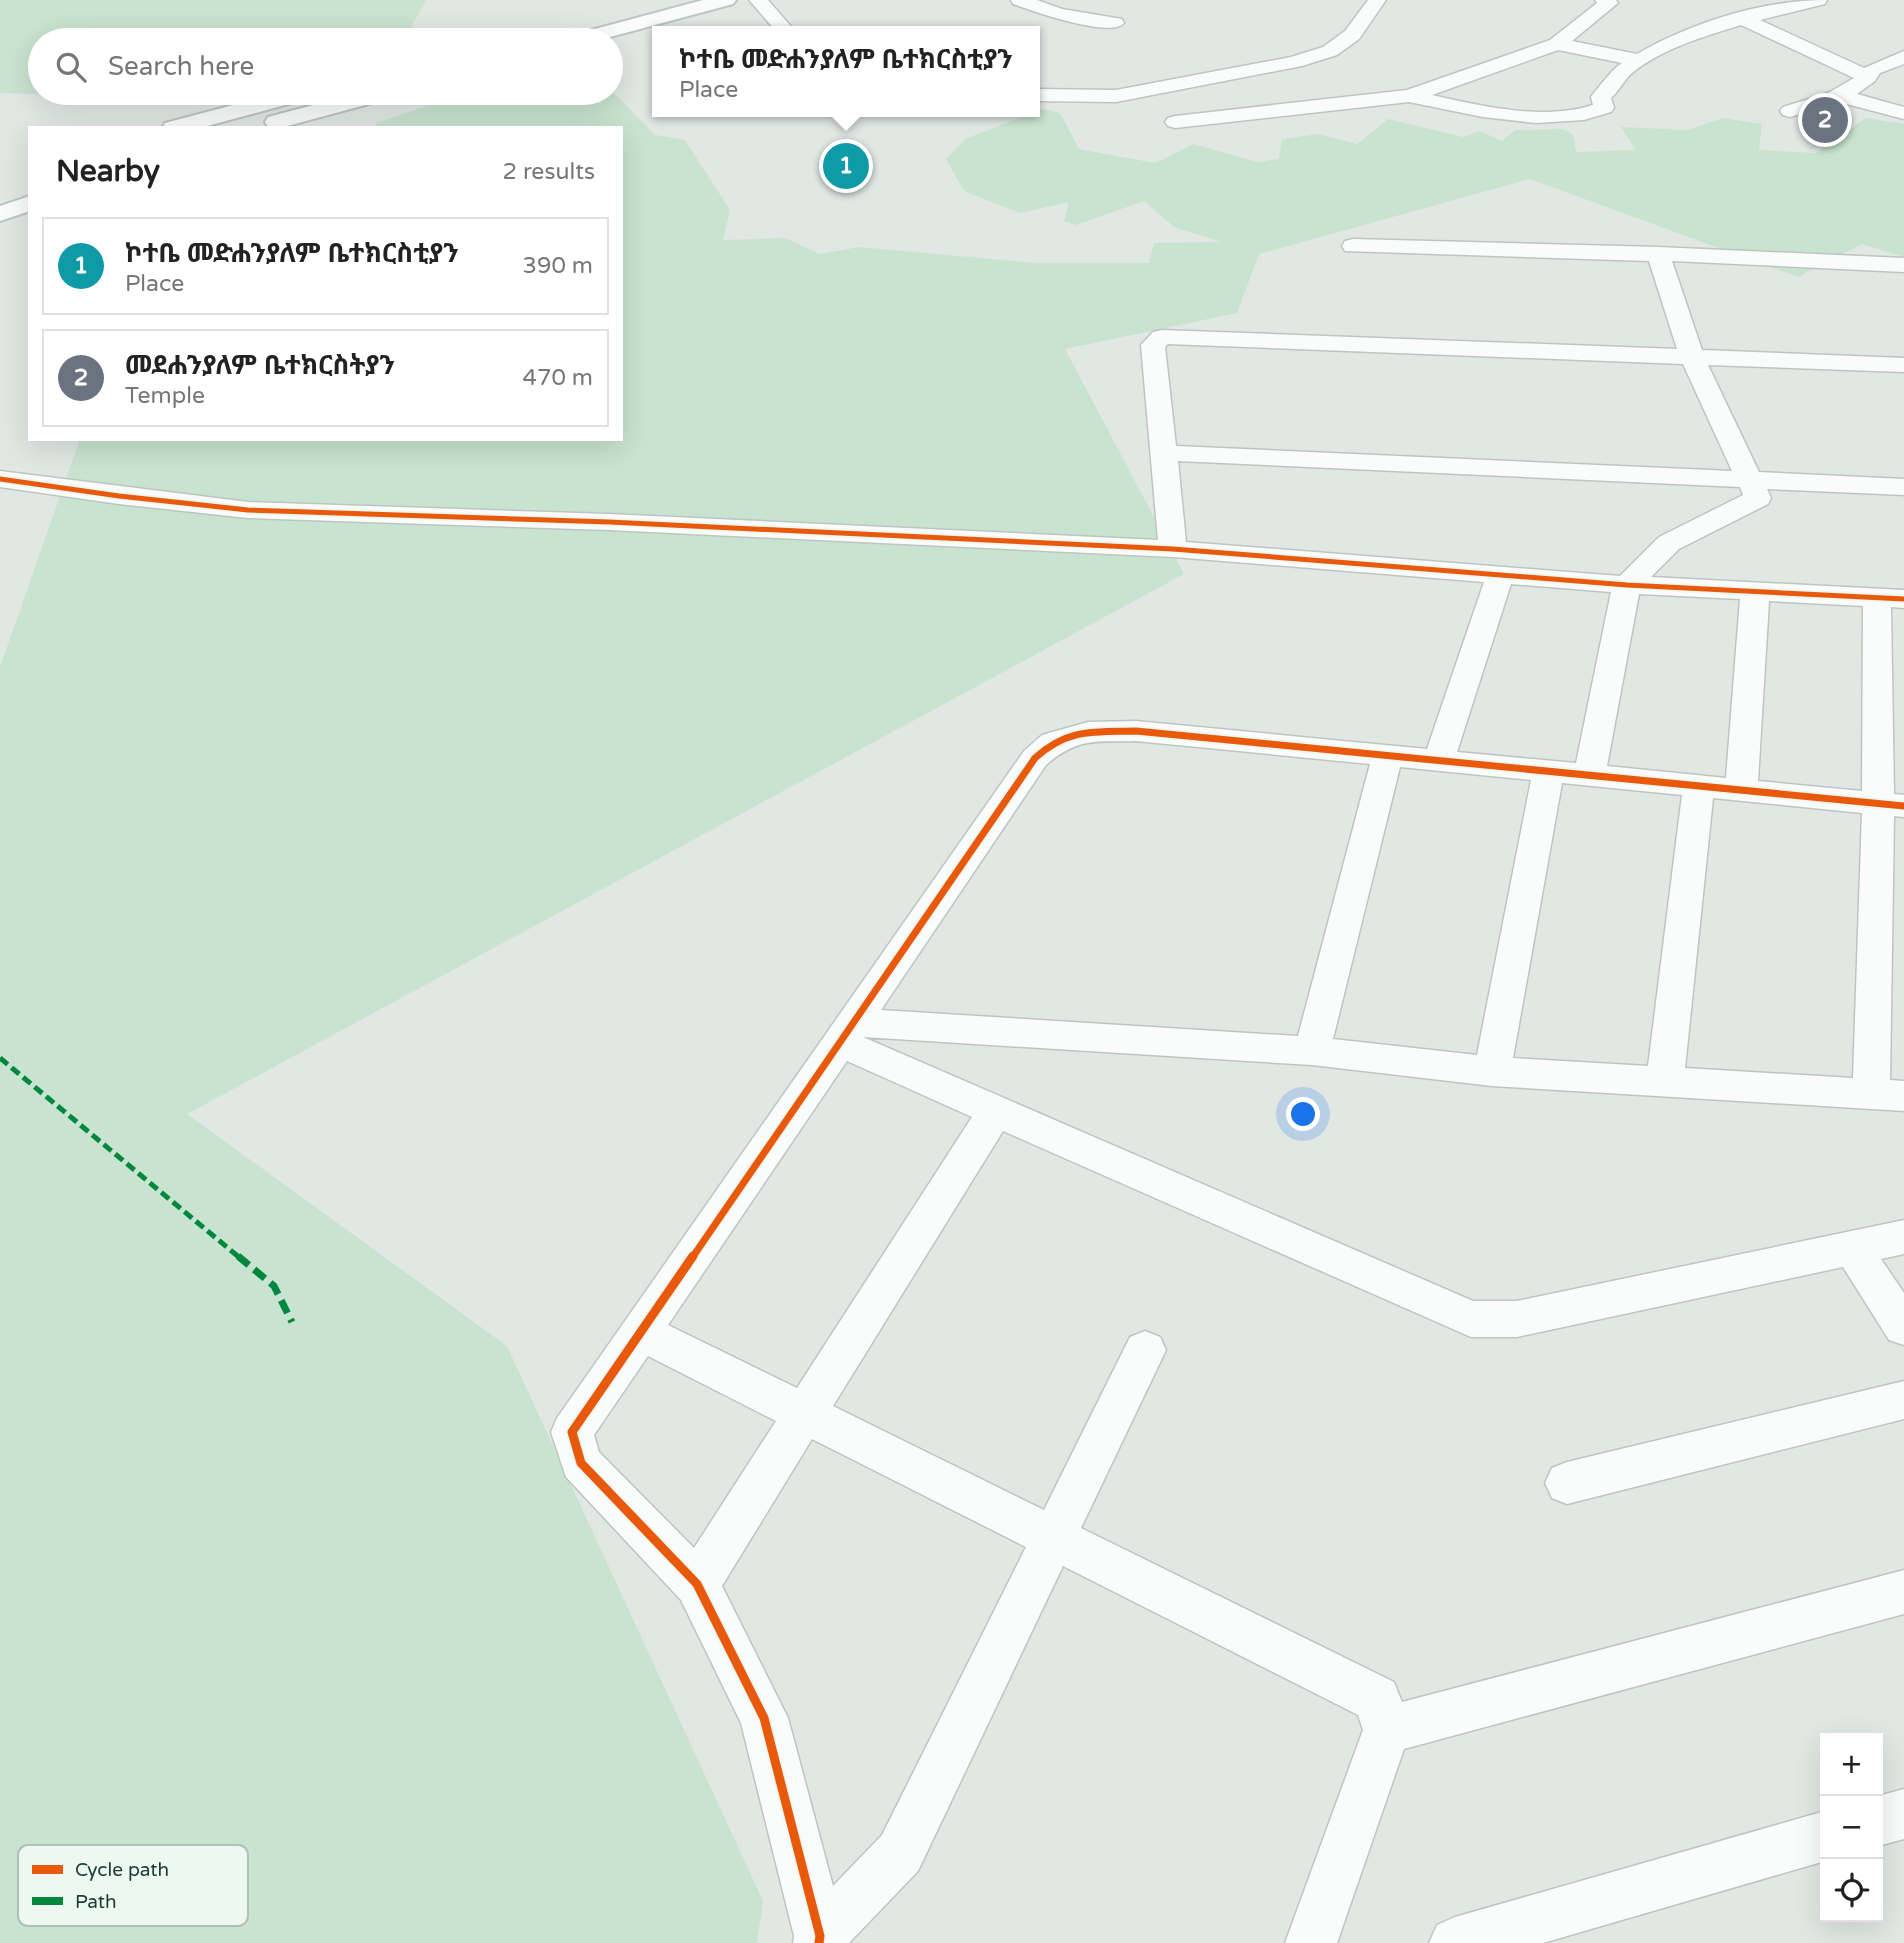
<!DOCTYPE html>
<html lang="en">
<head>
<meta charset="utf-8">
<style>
  body { margin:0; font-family:"Varela Round","Noto Sans Ethiopic",sans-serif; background:#f2f2f2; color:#222 }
  .controls { position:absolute; right:21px; bottom:21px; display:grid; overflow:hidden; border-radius:0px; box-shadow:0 7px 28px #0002 }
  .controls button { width:63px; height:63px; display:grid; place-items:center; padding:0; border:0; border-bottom:2px solid #e0e0e0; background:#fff; color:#222; font:35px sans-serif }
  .you { position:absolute; left:1304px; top:1115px; width:24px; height:24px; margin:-18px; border:5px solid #fff; border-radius:50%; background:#1a73e8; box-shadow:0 0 0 10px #1a73e833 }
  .badge { display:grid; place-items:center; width:46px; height:46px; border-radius:50%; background:#d93025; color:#fff; font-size:23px; font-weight:700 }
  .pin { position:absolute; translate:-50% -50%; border:4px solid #fff; box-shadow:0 2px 7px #0006 }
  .popup { position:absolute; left:652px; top:26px; width:388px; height:91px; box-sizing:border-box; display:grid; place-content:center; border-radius:0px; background:#fff; filter:drop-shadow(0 2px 5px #0005); font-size:23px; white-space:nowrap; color:#767676 }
  .popup b { font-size:26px; color:#222 }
  .popup::after { content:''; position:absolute; left:50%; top:100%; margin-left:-14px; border:14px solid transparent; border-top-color:#fff }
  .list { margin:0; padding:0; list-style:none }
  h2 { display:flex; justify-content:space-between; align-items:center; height:91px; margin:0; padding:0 28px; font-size:30px }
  h2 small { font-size:23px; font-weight:400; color:#767676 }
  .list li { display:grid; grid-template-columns:46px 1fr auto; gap:21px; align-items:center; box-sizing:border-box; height:98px; margin:0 14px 14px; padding:0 14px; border:2px solid #e0e0e0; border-radius:0px }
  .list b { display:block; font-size:26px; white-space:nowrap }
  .list p { margin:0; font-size:23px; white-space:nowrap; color:#767676 }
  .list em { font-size:23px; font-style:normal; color:#767676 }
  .icon { flex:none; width:38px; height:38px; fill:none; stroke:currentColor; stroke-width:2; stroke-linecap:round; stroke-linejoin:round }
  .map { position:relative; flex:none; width:1904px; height:1943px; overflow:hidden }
  .search { position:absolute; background:#fff; box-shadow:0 7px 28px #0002; left:28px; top:28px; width:595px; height:77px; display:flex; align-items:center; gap:18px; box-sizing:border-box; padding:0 24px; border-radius:38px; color:#767676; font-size:26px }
  .panel { position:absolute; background:#fff; box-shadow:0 7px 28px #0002; left:28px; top:126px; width:595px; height:315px; border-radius:0px }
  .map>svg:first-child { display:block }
  .green { fill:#c8e3cf }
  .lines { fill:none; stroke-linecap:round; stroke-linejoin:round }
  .minor-casing { stroke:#bec5c1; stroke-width:3 }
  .secondary-casing { stroke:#bdc6c2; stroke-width:4 }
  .minor { fill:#fafcfb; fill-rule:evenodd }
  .secondary { fill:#fafcfb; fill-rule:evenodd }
  .quiet-far1 { stroke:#00873e; stroke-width:5; stroke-dasharray:10 5; stroke-linecap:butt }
  .quiet { stroke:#00873e; stroke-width:7; stroke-dasharray:14 7; stroke-linecap:butt }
  .cycleway-far2-casing { stroke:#eef8f2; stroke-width:9 }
  .cycleway-far1-casing { stroke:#eef8f2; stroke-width:11 }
  .cycleway-casing { stroke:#eef8f2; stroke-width:13 }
  .cycleway-far2 { stroke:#e8590c; stroke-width:5 }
  .cycleway-far1 { stroke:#e8590c; stroke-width:7 }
  .cycleway { stroke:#e8590c; stroke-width:9 }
  .key { fill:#eef8f2; stroke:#b0c0b8; stroke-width:2 }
  .key-label { font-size:19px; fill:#1e3c32 }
</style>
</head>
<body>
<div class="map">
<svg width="1904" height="1943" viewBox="0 0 1904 1943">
  <rect width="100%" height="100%" fill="#e1e8e4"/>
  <path class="green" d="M 0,0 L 426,0 L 409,31 L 370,40 L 40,40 L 40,93 L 148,93 L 133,96 L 0,93 Z
    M 611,90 L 655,135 L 685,140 L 730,210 L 723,240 L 785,238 L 820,254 L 859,247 L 1036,263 L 1149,263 L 1154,243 L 1221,242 L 1174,227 L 1144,201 L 1076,225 L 1064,221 L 1069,202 L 1020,213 L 964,191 L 946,159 L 965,139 L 1043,109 L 1060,113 L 1079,149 L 1155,163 L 1193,144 L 1257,162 L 1279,159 L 1282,139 L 1319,134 L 1357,144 L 1388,119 L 1463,137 L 1480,131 L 1502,141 L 1515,130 L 1563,129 L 1573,135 L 1576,152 L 1636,150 L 1621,127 L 1688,130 L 1723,118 L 1762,124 L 1759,150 L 1816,153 L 1866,118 L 1904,124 L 1904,257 L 1862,244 L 1798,277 L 1530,179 L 1259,254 L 1237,313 L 1065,349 L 1184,574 L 187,1114 L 507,1346 L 763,1901 L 757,1943 L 0,1943 L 0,667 L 80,439 L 621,439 L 621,128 L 376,128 L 376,123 L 466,93 L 611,93 Z"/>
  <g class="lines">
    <defs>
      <path id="minor" d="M 749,0 L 768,0 L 795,31 L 776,31 Z
        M 1011,0 L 1037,0 L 1062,9 L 1122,19 L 1124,23 C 1111,39 1032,11 1013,4 Z
        M 1368,0 L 1386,0 L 1359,39 L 1337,55 L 1302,66 L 1116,102 L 1035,101 L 1035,89 L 1116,90 L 1291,57 L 1323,47 L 1345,31 Z
        M 1595,0 L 1616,0 L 1618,3 L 1572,41 L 1637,54 C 1692,22 1763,0 1827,0 L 1825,4 L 1760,20 L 1864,68 L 1904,51 L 1904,64 L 1880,73 L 1875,81 L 1857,94 L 1904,107 L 1904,119 L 1839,102 L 1790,117 L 1783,115 L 1780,111 L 1783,107 L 1828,93 L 1854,78 L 1741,25 C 1703,37 1663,48 1632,73 C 1624,80 1619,91 1611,98 L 1614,108 L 1611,112 L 1584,120 L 1536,123 L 1483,117 L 1409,102 L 1175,128 L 1168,126 L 1165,122 L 1168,118 L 1175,116 L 1407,90 L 1550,40 L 1597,3 ZM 1558,50 L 1622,63 C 1614,67 1597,89 1591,97 L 1593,105 C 1542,121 1482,106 1432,95 Z
        M 1353,239 L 1658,247 L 1904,258 L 1904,272 L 1672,261 L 1702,350 L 1904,358 L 1904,372 L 1708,365 L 1759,472 L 1904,479 L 1904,495 L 1767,489 L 1771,498 L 1768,504 L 1679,549 L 1651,577 L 1904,590 L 1904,608 L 1891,607 L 1894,794 L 1904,795 L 1904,817 L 1894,816 L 1890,1080 L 1904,1081 L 1904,1111 L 1492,1086 L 1312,1065 L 863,1037 L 1473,1301 L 1517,1301 L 1904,1220 L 1904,1254 L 1881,1259 L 1904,1293 L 1904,1345 L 1889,1340 L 1843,1267 L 1517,1337 L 1471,1337 L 1003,1131 L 833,1406 L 1044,1510 L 1130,1337 L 1145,1331 L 1160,1337 L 1166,1350 L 1081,1528 L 1394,1682 L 1402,1702 L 1904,1570 L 1904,1614 L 1404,1749 L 1337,1943 L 1285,1943 L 1363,1730 L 1358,1715 L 1063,1566 L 918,1871 L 849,1943 L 793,1943 L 794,1936 L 741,1723 L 681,1600 L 566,1477 L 551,1432 L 557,1418 L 1024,751 L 1042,735 L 1088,722 L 1136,721 L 1427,749 L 1484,582 L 1173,557 L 609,530 L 248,518 L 119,504 L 0,487 L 0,471 L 248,502 L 609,514 L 1158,540 L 1141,345 L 1153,332 L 1162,330 L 1677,349 L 1649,261 L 1345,251 L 1342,246 L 1345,241 ZM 1168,344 L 1683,364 L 1732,471 L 1176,446 L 1165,347 ZM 1178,461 L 1740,487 L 1743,495 L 1659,537 L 1620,576 L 1186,542 ZM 1511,584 L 1611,592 L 1576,763 L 1457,752 ZM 1639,594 L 1740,599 L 1726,778 L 1607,766 ZM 1769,601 L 1863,606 L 1862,791 L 1758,781 ZM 1136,741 L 1370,764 L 1298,1036 L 881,1010 L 1046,765 C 1078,737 1096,742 1136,741 ZM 1400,767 L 1531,780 L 1477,1055 L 1333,1039 ZM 1562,783 L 1682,795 L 1648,1066 L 1513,1058 ZM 1713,798 L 1862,813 L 1853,1078 L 1685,1068 ZM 847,1061 L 972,1117 L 797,1388 L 668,1325 ZM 648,1356 L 776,1421 L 694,1548 L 599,1452 L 594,1435 ZM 812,1439 L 1026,1547 L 882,1835 L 833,1886 L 788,1718 L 722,1586 Z
        M 1904,1381 L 1904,1419 L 1567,1504 L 1552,1498 L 1545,1483 L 1552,1468 L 1567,1462 Z
        M 1904,1789 L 1904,1839 L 1878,1846 L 1878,1796 Z
        M 1825,1811 L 1825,1861 L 1543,1943 L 1429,1943 L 1437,1925 L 1455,1917 Z"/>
      <path id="secondary" d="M 703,0 L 736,0 L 733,4 L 599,40 L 565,40 L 569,36 Z
        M 279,93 L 314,93 L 311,98 L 200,128 L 162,128 L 165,123 Z
        M 359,93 L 394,93 L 391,98 L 280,128 L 268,127 L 265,122 L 268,117 Z
        M 30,196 L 30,211 L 0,221 L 0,206 Z"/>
    </defs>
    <use href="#minor" class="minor-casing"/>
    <use href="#secondary" class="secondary-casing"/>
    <use href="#minor" class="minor"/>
    <use href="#secondary" class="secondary"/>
    <path class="quiet-far1" d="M 0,1058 L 240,1258"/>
    <path class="quiet" d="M 238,1256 L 274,1286 L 292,1322"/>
    <defs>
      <path id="cycleway-far2" d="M 0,479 L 119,496 L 248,510 L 609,522 L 1173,549 L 1627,585 L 1904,599"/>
      <path id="cycleway-far1" d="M 692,1258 L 1035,758 C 1068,728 1094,732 1136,731 L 1904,806"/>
      <path id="cycleway" d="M 693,1256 L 572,1432 L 581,1463 L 697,1584 L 764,1718 L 820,1936 L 819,1943"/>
    </defs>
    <use href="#cycleway-far2" class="cycleway-far2-casing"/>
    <use href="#cycleway-far1" class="cycleway-far1-casing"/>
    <use href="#cycleway" class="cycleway-casing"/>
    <use href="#cycleway-far2" class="cycleway-far2"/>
    <use href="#cycleway-far1" class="cycleway-far1"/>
    <use href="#cycleway" class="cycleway"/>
  </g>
  <rect x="18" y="1845" width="230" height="81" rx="10" class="key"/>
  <rect x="32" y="1865" width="31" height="9" fill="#e8590c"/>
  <rect x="32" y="1897" width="31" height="8" fill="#00873e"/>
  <g class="key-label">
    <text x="75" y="1876">Cycle path</text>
    <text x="75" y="1908">Path</text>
  </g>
</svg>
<div class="controls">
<button>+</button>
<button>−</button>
<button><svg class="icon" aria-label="locate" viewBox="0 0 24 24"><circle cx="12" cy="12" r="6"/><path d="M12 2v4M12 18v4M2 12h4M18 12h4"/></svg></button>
</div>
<div class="you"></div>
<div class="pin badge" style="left:846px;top:166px;background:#0f9aa8">1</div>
<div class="popup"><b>ኮተቤ መድሐንያለም ቤተክርስቲያን</b>Place</div>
<div class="pin badge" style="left:1825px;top:120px;background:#6b7280">2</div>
<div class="search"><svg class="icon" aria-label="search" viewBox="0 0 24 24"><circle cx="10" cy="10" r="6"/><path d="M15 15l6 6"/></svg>Search here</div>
<section class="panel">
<h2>Nearby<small>2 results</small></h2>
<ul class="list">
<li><span class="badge" style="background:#0f9aa8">1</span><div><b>ኮተቤ መድሐንያለም ቤተክርስቲያን</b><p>Place</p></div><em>390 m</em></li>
<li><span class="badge" style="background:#6b7280">2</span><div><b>መደሐንያለም ቤተክርስትያን</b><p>Temple</p></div><em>470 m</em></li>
</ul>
</section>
</div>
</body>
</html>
